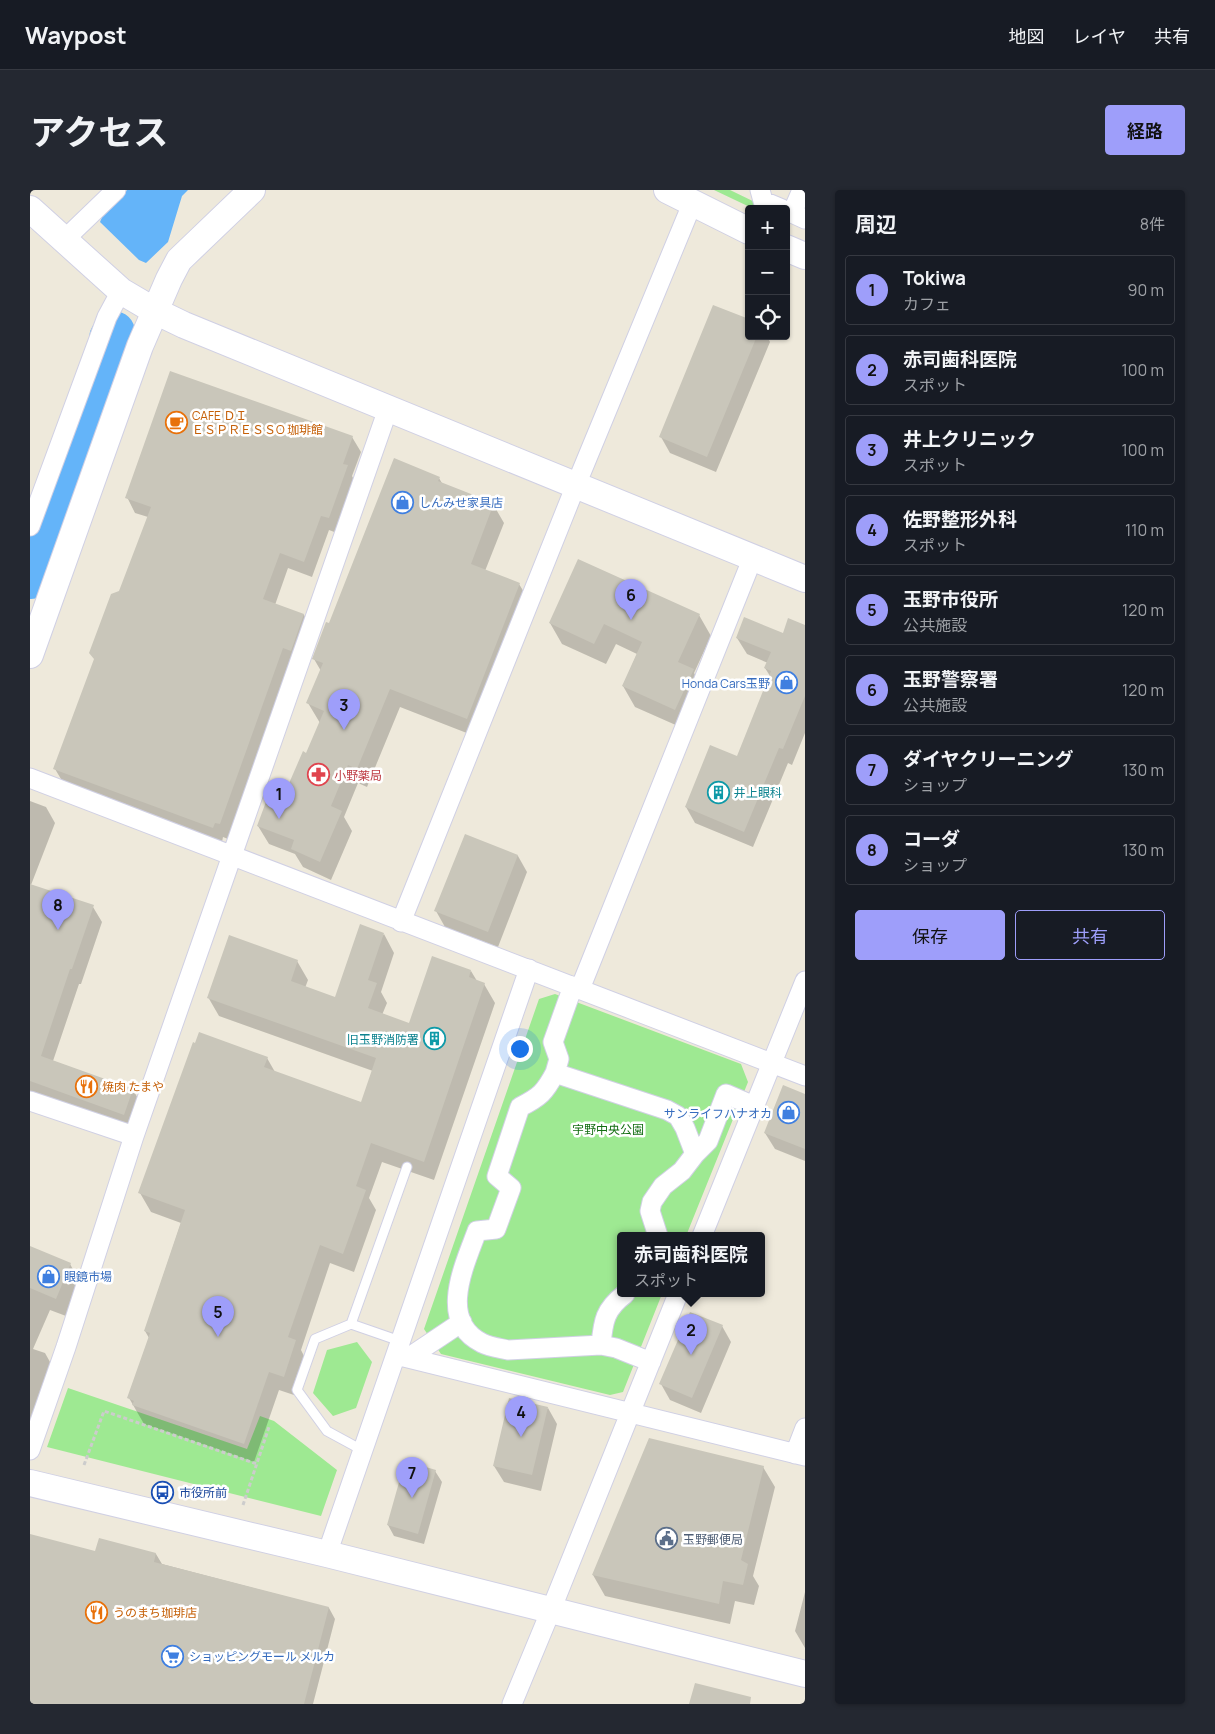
<!DOCTYPE html>
<html lang="ja">
<head>
<meta charset="utf-8">
<style>
  body { margin:0; font-family:Manrope,"Noto Sans JP",sans-serif; background:#242831; color:#f1f3f6 }
  .controls { position:absolute; right:15px; top:15px; display:grid; overflow:hidden; border-radius:5px; box-shadow:0 1px 4px #0004 }
  .controls button { width:45px; height:45px; display:grid; place-items:center; padding:0; border:0; border-bottom:1px solid #363941; background:#171b24; color:#f1f3f6; font:25px sans-serif }
  .you { position:absolute; left:489px; top:858px; width:18px; height:18px; margin:-12px; border:4px solid #fff; border-radius:50%; background:#1a73e8; box-shadow:0 0 0 8px #1a73e833 }
  .badge { display:grid; place-items:center; width:32px; height:32px; border-radius:50%; background:#9e9efa; color:#111; font-size:16px; font-weight:700 }
  .pin { position:absolute; translate:-50% -41px; filter:drop-shadow(0 1px 2px #0008) }
  .pin::after { content:''; position:absolute; top:26px; width:18px; height:15px; background:inherit; clip-path:polygon(0 0,100% 0,50% 100%) }
  .popup { position:absolute; left:587px; top:1042px; width:148px; height:65px; box-sizing:border-box; display:grid; place-content:center; border-radius:5px; background:#171b24; filter:drop-shadow(0 1px 4px #0005); font-size:16px; white-space:nowrap; color:#9ea1a6 }
  .popup b { font-size:19px; color:#f1f3f6 }
  .popup::after { content:''; position:absolute; left:50%; top:100%; margin-left:-10px; border:10px solid transparent; border-top-color:#171b24 }
  .list { margin:0; padding:0; list-style:none }
  h2 { display:flex; justify-content:space-between; align-items:center; height:65px; margin:0; padding:0 20px; font-size:21px }
  h2 small { font-size:16px; font-weight:400; color:#9ea1a6 }
  .list li { display:grid; grid-template-columns:32px 1fr auto; gap:15px; align-items:center; box-sizing:border-box; height:70px; margin:0 10px 10px; padding:0 10px; border:1px solid #363941; border-radius:5px }
  .list b { display:block; font-size:19px; white-space:nowrap }
  .list p { margin:0; font-size:16px; white-space:nowrap; color:#9ea1a6 }
  .list em { font-size:16px; font-style:normal; color:#9ea1a6 }
  .actions { display:flex; gap:10px; padding:15px 20px }
  .actions a { flex:1; padding:11px 0; border:1px solid #9e9efa; border-radius:5px; text-align:center; font-size:18px; color:#9e9efa }
  .actions .main { background:#9e9efa; color:#111 }
  .icon { flex:none; width:28px; height:28px; fill:none; stroke:currentColor; stroke-width:2; stroke-linecap:round; stroke-linejoin:round }
  .map { position:relative; flex:none; width:775px; height:1514px; overflow:hidden; border-radius:5px }
  header { display:flex; align-items:center; gap:30px; box-sizing:border-box; height:70px; padding:0 25px; background:#171b24; border-bottom:1px solid #363941 }
  header strong { font-size:24px }
  nav { display:flex; gap:28px; margin-inline-start:auto; font-size:18px }
  .intro { display:flex; align-items:center; justify-content:space-between; box-sizing:border-box; height:120px; padding:0 30px }
  h1 { margin:0; font-size:35px }
  .button { padding:12px 22px; border-radius:5px; background:#9e9efa; color:#111; font-size:18px; font-weight:700 }
  main { display:flex; gap:30px; padding:0 30px }
  aside { flex:1; background:#171b24; border-radius:5px; box-shadow:0 1px 4px #0004 }
  .map>svg:first-child { display:block }
  .green { fill:#9ee992 }
  .water { fill:#64b4f9 }
  .shadow { fill:#0003 }
  .lines { fill:none; stroke-linecap:round; stroke-linejoin:round }
  .river { stroke:#64b4f9; stroke-width:42 }
  .building { fill:#c9c6ba }
  .lane-casing { stroke:#d0d0e4; stroke-width:11 }
  .street-casing { stroke:#d0d0e4; stroke-width:21 }
  .secondary-casing { stroke:#d0d0e4; stroke-width:28 }
  .path { stroke:#ccc; stroke-width:3; stroke-dasharray:4 2.5; stroke-linecap:butt }
  .lane { stroke:#fff; stroke-width:9 }
  .street { stroke:#fff; stroke-width:19 }
  .secondary { stroke:#fff; stroke-width:26 }
  .labels { text-anchor:middle; dominant-baseline:central; stroke-width:5; stroke-linejoin:round; paint-order:stroke }
  .food-label { font-size:12px; fill:#c56008; stroke:#fff; text-anchor:start }
  .shop-label { font-size:12px; fill:#366cbe; stroke:#fff; text-anchor:start }
  .health-label { font-size:12px; fill:#be3a42; stroke:#fff; text-anchor:start }
  .culture-label { font-size:12px; fill:#0d838f; stroke:#fff; text-anchor:start }
  .park-label { font-size:12px; fill:#146e13; stroke:#fff }
  .transit-label { font-size:12px; fill:#164399; stroke:#fff; text-anchor:start }
  .service-label { font-size:12px; fill:#4e5e75; stroke:#fff; text-anchor:start }
</style>
</head>
<body>
<header>
<strong>Waypost</strong>
<nav><a>地図</a><a>レイヤ</a><a>共有</a></nav>
</header>
<div class="intro"><h1>アクセス</h1><a class="button">経路</a></div>
<main>
<div class="map">
<svg width="775" height="1514" viewBox="0 0 775 1514">
  <rect width="100%" height="100%" fill="#eee9db"/>
  <path class="green" d="M 684,0 L 700,0 L 739,19 L 724,19 Z
    M 525,804 L 711,874 L 718,892 L 656,1046 L 591,1046 L 591,1104 L 632,1104 L 593,1202 L 580,1205 L 411,1164 L 394,1139 L 509,809 Z
    M 327,1152 L 342,1172 L 326,1218 L 303,1226 L 283,1203 L 297,1160 Z
    M 38,1198 L 217,1259 L 230,1226 L 244,1231 L 307,1280 L 291,1326 L 17,1257 Z"/>
  <path class="water" d="M 97,0 L 158,0 L 152,6 L 138,52 L 116,73 L 109,70 L 70,32 L 75,20 Z"/>
  <path class="shadow" d="M 719,146 L 737,146 L 740,152 L 686,282 L 640,263 L 631,247 Z
    M 322,247 L 331,262 L 322,286 L 325,292 L 307,343 L 299,340 L 282,387 L 258,378 L 245,415 L 274,425 L 282,440 L 198,649 L 193,647 L 192,652 L 34,594 L 25,579 L 118,327 L 105,323 L 97,307 Z
    M 409,288 L 413,295 L 463,314 L 474,333 L 455,381 L 489,394 L 500,412 L 447,547 L 370,517 L 337,597 L 328,593 L 314,627 L 322,641 L 301,690 L 273,677 L 265,664 L 239,654 L 228,636 L 258,600 L 277,565 L 290,533 L 278,513 L 291,481 L 284,469 L 300,435 Z
    M 669,425 L 681,446 L 664,483 L 675,501 L 657,540 L 605,517 L 593,496 L 607,464 L 586,454 L 576,474 L 532,454 L 520,433 Z
    M 775,436 L 775,543 L 762,575 L 758,573 L 723,657 L 665,633 L 656,617 L 708,568 L 740,486 L 735,478 L 738,473 L 717,464 L 707,448 L 753,444 Z
    M 0,611 L 16,617 L 25,633 L 1,695 L 63,717 L 72,732 L 51,794 L 49,794 L 23,871 L 103,900 L 112,915 L 103,940 L 0,903 Z
    M 435,646 L 488,666 L 497,682 L 468,757 L 415,737 L 406,721 Z
    M 354,744 L 364,763 L 351,802 L 357,813 L 352,825 L 380,835 L 441,781 L 447,791 L 454,794 L 465,813 L 404,990 L 352,972 L 339,1008 L 346,1020 L 324,1082 L 300,1073 L 271,1160 L 276,1170 L 264,1205 L 249,1200 L 224,1272 L 114,1234 L 99,1208 L 119,1148 L 115,1141 L 151,1033 L 121,1022 L 110,1003 L 237,868 L 245,882 L 332,913 L 343,881 L 189,826 L 178,807 L 267,771 L 278,790 L 275,798 L 305,808 Z
    M 775,905 L 775,971 L 745,959 L 735,943 Z
    M 0,1057 L 40,1074 L 50,1092 L 36,1126 L 20,1120 L 3,1159 L 15,1163 L 25,1181 L 0,1253 Z
    M 692,1136 L 701,1152 L 671,1223 L 640,1210 L 631,1194 Z
    M 518,1218 L 527,1234 L 511,1301 L 474,1292 L 464,1276 Z
    M 733,1277 L 745,1297 L 723,1386 L 729,1396 L 724,1415 L 705,1411 L 700,1434 L 575,1406 L 563,1385 Z
    M 405,1281 L 412,1292 L 394,1354 L 364,1346 L 358,1335 Z
    M 0,1346 L 66,1363 L 126,1364 L 132,1374 L 299,1418 L 305,1429 L 283,1514 L 0,1514 Z
    M 775,1402 L 775,1458 L 765,1441 Z"/>
  <g class="lines">
    <path class="river" d="M 0,388 L 79,164 L 80,148 L 84,142"/>
  </g>
  <path class="building" d="M 683,115 L 719,129 L 719,146 L 727,146 L 677,267 L 629,247 Z
    M 140,181 L 323,246 L 313,274 L 318,275 L 299,328 L 291,326 L 274,372 L 250,363 L 233,409 L 274,424 L 261,461 L 253,458 L 190,634 L 185,633 L 183,638 L 23,579 L 64,469 L 59,463 L 81,404 L 89,401 L 121,317 L 95,308 Z
    M 364,268 L 410,287 L 408,291 L 464,313 L 441,374 L 490,393 L 437,529 L 360,499 L 327,579 L 318,575 L 301,616 L 312,621 L 290,672 L 261,659 L 264,650 L 227,636 L 243,593 L 257,598 L 273,561 L 276,563 L 294,521 L 276,513 L 293,473 L 282,469 L 296,432 L 299,433 Z
    M 548,369 L 670,424 L 648,472 L 664,479 L 645,520 L 592,496 L 612,452 L 574,434 L 564,454 L 519,433 Z
    M 714,427 L 753,443 L 758,428 L 775,435 L 775,506 L 753,559 L 749,558 L 714,642 L 655,617 L 680,555 L 707,566 L 741,481 L 734,478 L 741,462 L 706,448 Z
    M 435,644 L 488,665 L 458,742 L 404,721 Z
    M 0,694 L 64,715 L 42,779 L 40,779 L 11,866 L 103,899 L 94,925 L 0,891 Z
    M 330,734 L 354,743 L 338,790 L 347,793 L 338,818 L 379,833 L 402,766 L 441,780 L 439,787 L 455,793 L 394,972 L 341,953 L 326,996 L 336,1000 L 313,1064 L 290,1055 L 258,1147 L 266,1150 L 254,1187 L 239,1182 L 214,1254 L 102,1215 L 104,1211 L 97,1208 L 120,1143 L 114,1141 L 155,1020 L 108,1003 L 163,852 L 165,853 L 169,842 L 238,867 L 234,877 L 331,912 L 346,868 L 177,808 L 199,745 L 268,770 L 261,791 L 305,807 Z
    M 753,895 L 775,904 L 775,959 L 734,943 Z
    M 0,1056 L 41,1073 L 26,1109 L 0,1098 Z
    M 660,1122 L 693,1135 L 662,1208 L 629,1194 Z
    M 479,1208 L 518,1217 L 502,1285 L 463,1276 Z
    M 619,1248 L 734,1276 L 711,1370 L 718,1374 L 713,1395 L 693,1391 L 689,1414 L 562,1385 Z
    M 375,1271 L 406,1280 L 388,1344 L 357,1335 Z
    M 0,1344 L 65,1361 L 69,1348 L 126,1363 L 124,1372 L 299,1417 L 274,1514 L 0,1514 Z
    M 665,1493 L 721,1507 L 720,1514 L 659,1514 Z"/>
  <g class="lines">
    <defs>
      <path id="lane" d="M 321,1134 L 377,977
        M 332,1260 L 297,1241 L 267,1200 L 285,1149 L 321,1134 L 370,1151"/>
      <path id="street" d="M 730,0 L 733,11 L 752,19
        M 772,0 L 762,23 L 775,29
        M 34,50 L 86,0
        M 0,336 L 77,127 L 91,101
        M 0,588 C 258,689 517,786 775,886
        M 371,732 L 546,295 L 662,14
        M 550,799 L 723,367
        M 525,883 L 529,869 L 523,852 L 543,796
        M 0,911 L 104,946
        M 665,964 L 678,951 L 696,904 L 724,916
        M 672,1046 L 775,791
        M 571,1155 C 573,1131 575,1119 595,1104
        M 366,1165 L 775,1266
        M 378,1168 L 432,1132
        M 621,1172 L 586,1158 L 571,1155 L 478,1160 C 469,1158 460,1157 452,1153 C 407,1131 435,1074 447,1041 L 466,1039 L 481,998 L 467,986 L 490,917 C 510,907 515,902 525,883 L 637,920 L 648,926 L 655,938 L 665,964 L 652,981 L 633,996 L 622,1012 L 620,1021 L 628,1046
        M 0,1260 L 36,1157 L 104,946 L 358,219
        M 765,1264 L 775,1238
        M 297,1364 L 499,779
        M 482,1514 L 521,1420 L 648,1104"/>
      <path id="secondary" d="M 637,0 L 719,41
        M 0,19 L 91,101 L 125,121 L 154,135 L 775,389
        M 756,58 L 775,66
        M 0,465 L 110,156 L 139,89 L 149,70 L 222,0
        M 0,1293 L 297,1364 L 775,1484"/>
    </defs>
    <use href="#lane" class="lane-casing"/>
    <use href="#street" class="street-casing"/>
    <use href="#secondary" class="secondary-casing"/>
    <path class="path" d="M 54,1275 L 74,1221 L 227,1274
      M 213,1315 L 239,1237"/>
    <use href="#lane" class="lane"/>
    <use href="#street" class="street"/>
    <use href="#secondary" class="secondary"/>
  </g>
  <defs>
    <symbol id="cafe-ring" viewBox="-11 -11 22 22"><circle r="9.5" fill="#fff" stroke="#e8710a" stroke-width="1.5"/><path d="M-5.5-4.5H6V0H3Q3 3.5 0 3.5H-2.5Q-5.5 3.5-5.5 0ZM3-3.2v2h1.7v-2ZM-6 4.5H4V6H-6Z" fill="#e8710a"/></symbol>
    <symbol id="shop-ring" viewBox="-11 -11 22 22"><circle r="9.5" fill="#fff" stroke="#3f7fe0" stroke-width="1.5"/><path d="M-5-2.5h2.3a2.7 3.5 0 0 1 5.4 0H5L5.5 6h-11ZM-1.5-2.5h3a1.5 2.3 0 0 0-3 0Z" fill="#3f7fe0"/></symbol>
    <symbol id="pharmacy-ring" viewBox="-11 -11 22 22"><circle r="9.5" fill="#fff" stroke="#e0444e" stroke-width="1.5"/><path d="M-2-6h4v4h4v4h-4v4h-4v-4h-4v-4h4Z" fill="#e0444e"/></symbol>
    <symbol id="building-ring" viewBox="-11 -11 22 22"><circle r="9.5" fill="#fff" stroke="#0f9aa8" stroke-width="1.5"/><path d="M-4-6H4V6H1V3H-1V6H-4ZM-2.5-4.3h1.7v1.8h-1.7ZM.8-4.3h1.7v1.8H.8ZM-2.5-1h1.7V.8h-1.7ZM.8-1h1.7V.8H.8Z" fill="#0f9aa8"/></symbol>
    <symbol id="restaurant-ring" viewBox="-11 -11 22 22"><circle r="9.5" fill="#fff" stroke="#e8710a" stroke-width="1.5"/><path d="M-5-6h1v4h1v-4h1v4h1v-4h1v5L-1.5 .5V6h-2V.5L-5-1ZM5-6V6H3V1.5H1.5Q1.5-4 5-6Z" fill="#e8710a"/></symbol>
    <symbol id="bus-ring" viewBox="-11 -11 22 22"><circle r="9.5" fill="#fff" stroke="#1a4fb4" stroke-width="1.5"/><path d="M-5-6H5V4H4V6H2V4H-2V6H-4V4H-5ZM-3.5-4V0h7V-4ZM-3.5 1.2v1.5H-2V1.2ZM2 1.2v1.5H3.5V1.2Z" fill="#1a4fb4"/></symbol>
    <symbol id="civic-ring" viewBox="-11 -11 22 22"><circle r="9.5" fill="#fff" stroke="#5c6f8a" stroke-width="1.5"/><path d="M-.6-6.5H3V-4.5H.6V-3L4-1V1h2V6H-6V1h2V-1L-.6-3ZM-1.2 2.5V6h2.4V2.5Z" fill="#5c6f8a"/></symbol>
    <symbol id="supermarket-ring" viewBox="-11 -11 22 22"><circle r="9.5" fill="#fff" stroke="#3f7fe0" stroke-width="1.5"/><path d="M-6-5.5h2.5l.6 2H6L4.5 2H-2.5L-4.4-4H-6ZM-1.5 3.2a1.3 1.3 0 1 0 .1 0ZM3 3.2a1.3 1.3 0 1 0 .1 0Z" fill="#3f7fe0"/></symbol>
  </defs>
  <g fill-rule="evenodd">
    <use href="#cafe-ring" x="134" y="220" width="25" height="25"/>
    <use href="#shop-ring" x="360" y="300" width="25" height="25"/>
    <use href="#shop-ring" x="744" y="480" width="25" height="25"/>
    <use href="#pharmacy-ring" x="276" y="572" width="25" height="25"/>
    <use href="#building-ring" x="676" y="590" width="25" height="25"/>
    <use href="#building-ring" x="392" y="836" width="25" height="25"/>
    <use href="#restaurant-ring" x="44" y="884" width="25" height="25"/>
    <use href="#shop-ring" x="746" y="910" width="25" height="25"/>
    <use href="#shop-ring" x="6" y="1074" width="25" height="25"/>
    <use href="#bus-ring" x="120" y="1290" width="25" height="25"/>
    <use href="#civic-ring" x="624" y="1336" width="25" height="25"/>
    <use href="#restaurant-ring" x="54" y="1410" width="25" height="25"/>
    <use href="#supermarket-ring" x="130" y="1454" width="25" height="25"/>
  </g>
  <g class="labels">
    <g class="food-label">
      <text x="162" y="225">CAFE ＤＩ<tspan x="162" dy="14">ＥＳＰＲＥＳＳO 珈琲館</tspan></text>
      <text x="72" y="896">焼肉 たまや</text>
      <text x="83" y="1422">うのまち珈琲店</text>
    </g>
    <g class="shop-label">
      <text x="389" y="312">しんみせ家具店</text>
      <text x="740" y="493" text-anchor="end">Honda Cars玉野</text>
      <text x="742" y="923" text-anchor="end">サンライフハナオカ</text>
      <text x="34" y="1086">眼鏡市場</text>
      <text x="159" y="1466">ショッピングモール メルカ</text>
    </g>
    <g class="health-label">
      <text x="304" y="585">小野薬局</text>
    </g>
    <g class="culture-label">
      <text x="704" y="602">井上眼科</text>
      <text x="389" y="849" text-anchor="end">旧玉野消防署</text>
    </g>
    <g class="park-label">
      <text x="578" y="939">宇野中央公園</text>
    </g>
    <g class="transit-label">
      <text x="149" y="1302">市役所前</text>
    </g>
    <g class="service-label">
      <text x="653" y="1349">玉野郵便局</text>
    </g>
  </g>
</svg>
<div class="controls">
<button>+</button>
<button>−</button>
<button><svg class="icon" aria-label="locate" viewBox="0 0 24 24"><circle cx="12" cy="12" r="6"/><path d="M12 2v4M12 18v4M2 12h4M18 12h4"/></svg></button>
</div>
<div class="you"></div>
<div class="pin badge" style="left:249px;top:629px">1</div>
<div class="pin badge" style="left:661px;top:1165px">2</div>
<div class="popup"><b>赤司歯科医院</b>スポット</div>
<div class="pin badge" style="left:314px;top:540px">3</div>
<div class="pin badge" style="left:491px;top:1247px">4</div>
<div class="pin badge" style="left:188px;top:1147px">5</div>
<div class="pin badge" style="left:601px;top:430px">6</div>
<div class="pin badge" style="left:382px;top:1308px">7</div>
<div class="pin badge" style="left:28px;top:740px">8</div>
</div>
<aside>
<h2>周辺<small>8件</small></h2>
<ul class="list">
<li><span class="badge">1</span><div><b>Tokiwa</b><p>カフェ</p></div><em>90 m</em></li>
<li><span class="badge">2</span><div><b>赤司歯科医院</b><p>スポット</p></div><em>100 m</em></li>
<li><span class="badge">3</span><div><b>井上クリニック</b><p>スポット</p></div><em>100 m</em></li>
<li><span class="badge">4</span><div><b>佐野整形外科</b><p>スポット</p></div><em>110 m</em></li>
<li><span class="badge">5</span><div><b>玉野市役所</b><p>公共施設</p></div><em>120 m</em></li>
<li><span class="badge">6</span><div><b>玉野警察署</b><p>公共施設</p></div><em>120 m</em></li>
<li><span class="badge">7</span><div><b>ダイヤクリーニング</b><p>ショップ</p></div><em>130 m</em></li>
<li><span class="badge">8</span><div><b>コーダ</b><p>ショップ</p></div><em>130 m</em></li>
</ul>
<div class="actions"><a class="main">保存</a><a>共有</a></div>
</aside>
</main>
</body>
</html>
